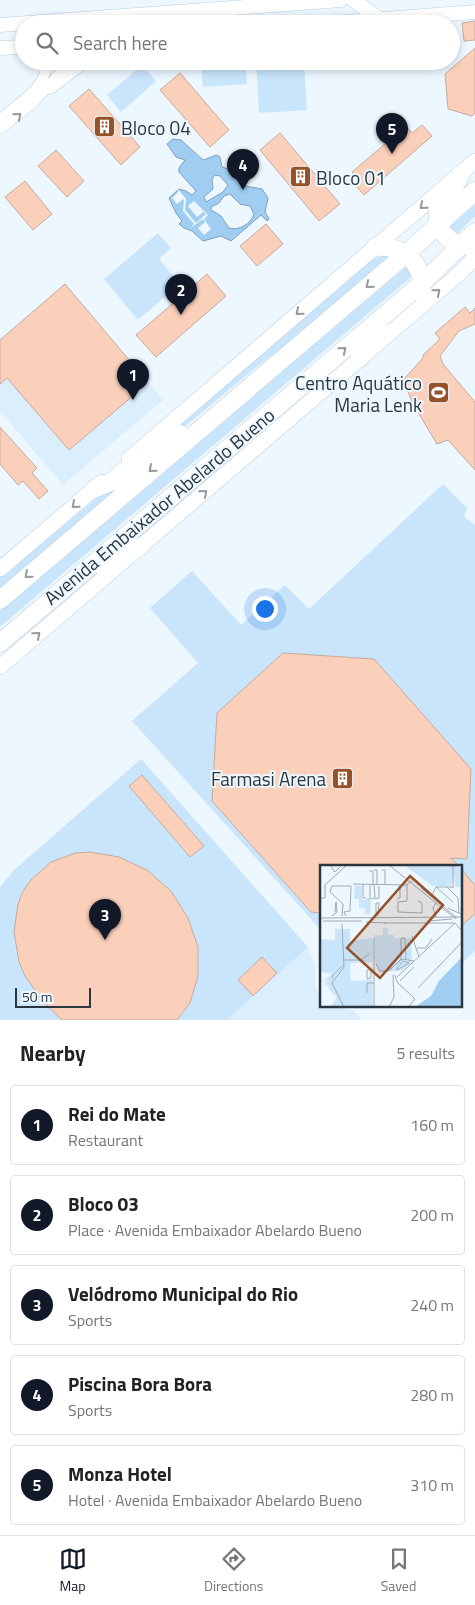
<!DOCTYPE html>
<html lang="en">
<head>
<meta charset="utf-8">
<style>
  body { margin:0; font-family:"Titillium Web",sans-serif; background:#f2f2f2; color:#222 }
  .scale { position:absolute; left:15px; bottom:12px; width:76px; box-sizing:border-box; padding-left:5px; border:2px solid #2c363e; border-top:0; font-size:14px; line-height:18px; white-space:nowrap; color:#2c363e; -webkit-text-stroke:4px #edf7ff; paint-order:stroke }
  .you { position:absolute; left:264px; top:608px; width:18px; height:18px; margin:-12px; border:4px solid #fff; border-radius:50%; background:#1a73e8; box-shadow:0 0 0 8px #1a73e833 }
  .badge { display:grid; place-items:center; width:32px; height:32px; border-radius:50%; background:#111827; color:#fff; font-size:16px; font-weight:700 }
  .pin { position:absolute; translate:-50% -41px; filter:drop-shadow(0 1px 2px #0008) }
  .pin::after { content:''; position:absolute; top:26px; width:18px; height:15px; background:inherit; clip-path:polygon(0 0,100% 0,50% 100%) }
  .list { margin:0; padding:0; list-style:none }
  h2 { display:flex; justify-content:space-between; align-items:center; height:65px; margin:0; padding:0 20px; font-size:21px }
  h2 small { font-size:16px; font-weight:400; color:#767676 }
  .list li { display:grid; grid-template-columns:32px 1fr auto; gap:15px; align-items:center; box-sizing:border-box; height:80px; margin:0 10px 10px; padding:0 10px; border:1px solid #e0e0e0; border-radius:5px }
  .list b { display:block; font-size:19px; white-space:nowrap }
  .list p { margin:0; font-size:16px; white-space:nowrap; color:#767676 }
  .list em { font-size:16px; font-style:normal; color:#767676 }
  .icon { flex:none; width:28px; height:28px; fill:none; stroke:currentColor; stroke-width:2; stroke-linecap:round; stroke-linejoin:round }
  .map { position:relative; flex:none; width:475px; height:1020px; overflow:hidden }
  .search { position:absolute; background:#fff; box-shadow:0 2px 8px #0003; left:15px; right:15px; top:15px; height:55px; display:flex; align-items:center; gap:12px; box-sizing:border-box; padding:0 18px; border-radius:28px; color:#767676; font-size:19px }
  .sheet { height:515px; background:#fff }
  nav { display:flex; justify-content:space-around; align-items:center; box-sizing:border-box; height:70px; border-top:1px solid #e0e0e0; background:#fff; font-size:14px; color:#767676 }
  nav a { display:grid; justify-items:center; gap:2px }
  nav .on { color:#111827 }
  .map>svg:first-child { display:block }
  .built { fill:#dbeefe }
  .green { fill:#c9e5fc }
  .water { fill:#a0cef3; stroke:#7da0bd; fill-rule:evenodd }
  .pier { fill:#edf7ff }
  .building { fill:#fbd0ba; stroke:#c6aa9d }
  .lines { fill:none; stroke-linecap:round; stroke-linejoin:round }
  .street-casing { stroke:#b6cee2; stroke-width:11 }
  .secondary-casing { stroke:#b6cee2; stroke-width:15 }
  .primary-casing { stroke:#b6cee2; stroke-width:16 }
  .highway-casing { stroke:#b6cee2; stroke-width:19 }
  .street { stroke:#fff; stroke-width:10 }
  .secondary { stroke:#fff; stroke-width:14 }
  .primary { stroke:#fff; stroke-width:15 }
  .highway { stroke:#fff; stroke-width:18 }
  .oneway { stroke:#969a9e }
  .labels { text-anchor:middle; dominant-baseline:central; stroke-width:4; stroke-linejoin:round; paint-order:stroke }
  .poi-label { font-size:19px; fill:#2c363e; stroke:#edf7ff; text-anchor:start }
  .street-label { font-size:19px; fill:#2c363e; stroke:#edf7ff }
  .inset-road { fill:none; stroke:#a0aab2; stroke-width:1 }
  .view { fill:#975129; fill-opacity:0.15; stroke:#975129; stroke-width:2.5 }
  .inset-edge { fill:none; stroke:#2c363e; stroke-width:2.5 }
</style>
</head>
<body>
<div class="map">
<svg width="475" height="1020" viewBox="0 0 475 1020">
  <rect width="100%" height="100%" fill="#edf7ff"/>
  <path class="built" d="M 65,284 L 163,400 L 63,485 L 0,411 L 0,340 Z
    M 308,947 L 315,965 L 315,986 L 321,997 L 321,1006 L 337,1006 L 354,1011 L 362,1020 L 227,1020 Z"/>
  <path class="green" d="M 201,61 L 245,61 L 247,84 L 203,87 Z
    M 256,61 L 304,61 L 307,110 L 259,113 Z
    M 142,65 L 156,81 L 121,112 L 107,95 Z
    M 475,204 L 475,216 L 456,235 L 449,227 Z
    M 158,233 L 171,248 L 159,259 L 180,284 L 138,320 L 104,279 Z
    M 385,255 L 390,257 L 333,309 L 255,368 L 183,428 L 152,447 L 373,259 Z
    M 406,267 L 410,269 L 411,277 L 0,627 L 0,611 Z
    M 167,446 L 0,590 L 0,577 L 136,466 Z
    M 443,484 L 467,508 L 464,517 L 475,525 L 475,951 L 461,964 L 461,866 L 321,866 L 321,930 L 132,721 L 198,663 L 150,608 L 192,571 L 241,625 L 285,585 L 309,609 Z
    M 141,759 L 308,947 L 227,1020 L 0,1020 L 0,887 L 13,871 Z"/>
  <path class="water" d="M 173,139 L 181,140 L 203,160 L 217,155 L 220,157 L 222,167 L 237,172 L 245,186 L 262,189 L 268,198 L 265,212 L 269,219 L 267,221 L 261,215 L 231,241 L 221,236 L 203,241 L 192,231 L 184,228 L 179,224 L 182,221 L 176,213 L 169,198 L 179,189 L 186,191 L 192,195 L 196,191 L 179,172 L 179,168 L 185,160 L 176,157 L 167,144 ZM 215,175 L 220,176 L 228,185 L 223,192 L 206,202 L 204,197 L 213,189 L 212,179 ZM 230,194 L 240,204 L 250,206 L 254,214 C 251,224 239,231 229,228 L 221,216 L 211,210 L 211,207 L 219,203 L 224,196 Z"/>
  <path class="pier" d="M 178,189 L 186,199 L 185,210 L 196,223 L 206,214 L 203,212 L 197,217 L 188,206 L 194,201 L 208,215 L 204,219 L 211,229 L 204,235 L 198,228 L 205,222 L 203,219 L 189,229 L 194,224 L 183,211 L 184,199 L 177,204 L 172,198 L 178,192 Z"/>
  <path class="building" d="M 475,21 L 475,40 L 464,41 L 462,23 Z
    M 475,48 L 475,113 L 472,116 L 448,109 L 445,74 Z
    M 180,73 L 229,130 L 210,147 L 160,90 Z
    M 89,89 L 140,147 L 121,165 L 69,106 Z
    M 422,125 L 432,136 L 364,195 L 354,184 L 359,180 L 352,172 L 406,126 L 412,133 Z
    M 280,133 L 340,204 L 319,221 L 260,150 Z
    M 56,150 L 84,181 L 67,197 L 38,166 Z
    M 25,181 L 52,214 L 33,230 L 5,197 Z
    M 266,224 L 283,244 L 257,266 L 240,246 Z
    M 207,274 L 226,296 L 156,357 L 136,335 Z
    M 65,284 L 146,380 L 132,393 L 134,395 L 69,450 L 7,378 L 0,384 L 0,340 Z
    M 465,307 L 470,313 L 475,308 L 475,324 L 459,331 L 440,356 L 443,364 L 475,402 L 475,470 L 448,440 L 437,444 L 413,404 L 404,382 L 404,379 L 423,358 L 423,355 L 440,339 L 435,333 Z
    M 0,427 L 37,468 L 32,473 L 48,491 L 39,499 L 23,481 L 18,485 L 0,464 Z
    M 283,653 L 374,659 L 471,769 L 467,859 L 451,858 L 459,866 L 321,866 L 321,913 L 311,912 L 212,801 L 217,713 Z
    M 142,775 L 204,846 L 190,857 L 129,786 Z
    M 90,852 L 119,857 L 147,870 L 171,891 L 188,918 L 198,947 L 198,976 L 190,1003 L 177,1020 L 62,1020 L 43,1002 L 25,976 L 19,962 L 14,932 L 18,904 L 23,891 L 31,880 L 51,862 L 76,853 Z
    M 461,869 L 475,885 L 475,914 L 461,926 Z
    M 262,957 L 277,973 L 253,996 L 238,980 Z"/>
  <g class="lines">
    <defs>
      <path id="street" d="M 0,120 C 16,103 49,88 46,61
        M 0,129 L 34,102 L 71,61"/>
      <path id="secondary" d="M 353,0 L 381,20
        M 321,24 L 475,12
        M 0,25 L 341,0
        M 0,48 L 24,47
        M 50,87 L 84,61"/>
      <path id="primary" d="M 129,459 L 475,161
        M 0,569 L 102,482
        M 0,667 L 460,273 L 475,257"/>
      <path id="highway" d="M 460,175 C 457,188 446,192 441,204 C 430,227 449,246 471,246
        M 375,247 C 402,245 426,263 420,292
        M 360,358 L 366,344 L 381,331
        M 94,489 L 111,482 L 139,459 L 180,434
        M 104,568 L 122,554 L 140,547
        M 0,600 L 406,254 L 475,191
        M 0,643 L 421,284 L 475,232"/>
    </defs>
    <use href="#street" class="street-casing"/>
    <use href="#secondary" class="secondary-casing"/>
    <use href="#primary" class="primary-casing"/>
    <use href="#highway" class="highway-casing"/>
    <use href="#street" class="street"/>
    <use href="#secondary" class="secondary"/>
    <use href="#primary" class="primary"/>
    <use href="#highway" class="highway"/>
  </g>
  <defs><path id="oneway-chevron" d="M-2-3.5L2.5 0L-2 3.5" fill="none" stroke-width="1.6" stroke-linecap="round" stroke-linejoin="round" transform="scale(1.25)"/></defs>
  <g class="oneway">
    <use href="#oneway-chevron" transform="translate(18 116) rotate(-40)"/>
    <use href="#oneway-chevron" transform="translate(423 206) rotate(140)"/>
    <use href="#oneway-chevron" transform="translate(369 285) rotate(140)"/>
    <use href="#oneway-chevron" transform="translate(437 292) rotate(-40)"/>
    <use href="#oneway-chevron" transform="translate(299 312) rotate(139)"/>
    <use href="#oneway-chevron" transform="translate(343 350) rotate(-40)"/>
    <use href="#oneway-chevron" transform="translate(152 469) rotate(139)"/>
    <use href="#oneway-chevron" transform="translate(204 493) rotate(-41)"/>
    <use href="#oneway-chevron" transform="translate(75 505) rotate(139)"/>
    <use href="#oneway-chevron" transform="translate(28 575) rotate(139)"/>
    <use href="#oneway-chevron" transform="translate(37 635) rotate(-41)"/>
  </g>
  <defs>
    <symbol id="building-square" viewBox="-11 -11 22 22"><rect x="-9" y="-9" width="18" height="18" rx="4" fill="#975129" stroke="#edf7ff"/><path d="M-4-6H4V6H1V3H-1V6H-4ZM-2.5-4.3h1.7v1.8h-1.7ZM.8-4.3h1.7v1.8H.8ZM-2.5-1h1.7V.8h-1.7ZM.8-1h1.7V.8H.8Z" fill="#fff"/></symbol>
    <symbol id="stadium-square" viewBox="-11 -11 22 22"><rect x="-9" y="-9" width="18" height="18" rx="4" fill="#975129" stroke="#edf7ff"/><path d="M0-5a6.5 5 0 1 0 0 10a6.5 5 0 1 0 0-10ZM-3.5-1.8h7v3.6h-7Z" fill="#fff"/></symbol>
  </defs>
  <g fill-rule="evenodd">
    <use href="#building-square" x="92" y="114" width="25" height="25"/>
    <use href="#building-square" x="288" y="164" width="25" height="25"/>
    <use href="#stadium-square" x="426" y="380" width="25" height="25"/>
    <use href="#building-square" x="330" y="766" width="25" height="25"/>
  </g>
  <g class="labels">
    <g class="poi-label">
      <text x="121" y="127">Bloco 04</text>
      <text x="316" y="177">Bloco 01</text>
      <text x="422" y="382" text-anchor="end">Centro Aquático<tspan x="422" dy="22">Maria Lenk</tspan></text>
      <text x="326" y="778" text-anchor="end">Farmasi Arena</text>
    </g>
    <g class="street-label">
      <text transform="translate(159 506) rotate(-40)">Avenida Embaixador Abelardo Bueno</text>
    </g>
  </g>
  <g transform="translate(320 865)">
    <rect width="142" height="142" fill="#edf7ff"/>
    <path d="M 84,0 L 142,2 L 142,22 L 135,22 L 134,10 L 131,21 L 113,21 ZM 35,21 L 42,21 L 42,35 L 51,35 L 50,49 L 45,49 L 45,43 L 39,43 L 39,34 L 34,34 ZM 63,63 L 68,63 L 68,70 L 74,70 L 74,73 L 91,73 L 92,97 L 83,105 L 59,108 L 55,97 L 54,70 L 63,70 ZM 15,64 L 30,64 L 30,76 L 53,73 L 53,97 L 31,98 L 30,104 L 31,116 L 52,115 L 53,142 L 10,142 L 17,133 L 9,124 L 5,129 L 9,123 L 7,119 L 3,122 L 8,114 L 0,118 L 12,109 L 0,107 L 0,74 L 15,75 Z" fill="#c9e5fc"/>
    <path d="M 142,92 L 142,142 L 95,142 L 111,131 L 119,116 Z" fill="#a0cef3"/>
    <path class="inset-road" d="M 10,0 L 15,7 L 20,2M 69,0 L 136,54M 108,0 L 137,1M 54,5 L 57,5 L 57,19M 62,5 L 65,5 L 65,20M 49,6 L 53,6 L 53,19M 6,19 L 27,0M 33,19 L 86,20 L 92,16M 43,19 L 43,33 L 46,33M 87,20 L 87,36 L 78,37 L 78,47 L 102,48 L 102,38 L 98,36M 116,22 L 133,37M 127,22 L 138,33 L 139,48M 101,23 L 137,53M 133,23 L 133,0M 112,30 L 116,22 L 133,22M 1,33 L 5,33 L 5,19M 47,34 L 50,34 L 50,19M 51,34 L 55,33 L 54,19M 55,34 L 59,33 L 59,21M 77,34 L 80,33 L 80,20M 116,38 L 113,43 L 116,52M 128,43 L 143,50M 12,51 L 17,47 L 16,37 L 15,47M 22,51 L 23,39 L 10,27 L 12,21 L 31,21 L 30,46 L 24,47 L 26,51M 56,51 L 56,38 L 59,38 L 58,51M 0,53 L 143,52M 3,56 L 42,56M 108,56 L 132,54M 46,57 L 66,58M 64,58 L 134,58M 22,59 L 24,102 L 12,118 L 24,142M 92,71 L 99,92M 54,73 L 54,96M 97,83 L 106,83 L 112,74M 81,94 L 81,73 L 85,73 L 86,94M 24,95 L 41,95 L 49,89M 54,96 L 54,142M 83,96 L 89,98 L 77,105 L 77,103 ZM 56,99 L 60,106 L 68,106 L 82,94 L 94,96M 51,105 L 51,113 L 47,114 L 47,105 L 55,105M 70,105 L 81,94M 75,110 L 77,117 L 95,134 L 88,142M 77,112 L 135,58 L 143,67M 13,114 L 12,111 L 23,100M 80,116 L 94,102M 98,123 L 143,76M 47,128 L 47,118 L 54,118M 69,142 L 74,132 L 73,110"/>
    <path class="view" d="M 90,11 L 123,40 L 60,113 L 27,83 Z"/>
    <rect width="142" height="142" class="inset-edge"/>
  </g>
</svg>
<div class="scale">50 m</div>
<div class="you"></div>
<div class="pin badge" style="left:133px;top:400px">1</div>
<div class="pin badge" style="left:181px;top:315px">2</div>
<div class="pin badge" style="left:105px;top:940px">3</div>
<div class="pin badge" style="left:243px;top:190px">4</div>
<div class="pin badge" style="left:392px;top:154px">5</div>
<div class="search"><svg class="icon" aria-label="search" viewBox="0 0 24 24"><circle cx="10" cy="10" r="6"/><path d="M15 15l6 6"/></svg>Search here</div>
</div>
<section class="sheet">
<h2>Nearby<small>5 results</small></h2>
<ul class="list">
<li><span class="badge">1</span><div><b>Rei do Mate</b><p>Restaurant</p></div><em>160 m</em></li>
<li><span class="badge">2</span><div><b>Bloco 03</b><p>Place · Avenida Embaixador Abelardo Bueno</p></div><em>200 m</em></li>
<li><span class="badge">3</span><div><b>Velódromo Municipal do Rio</b><p>Sports</p></div><em>240 m</em></li>
<li><span class="badge">4</span><div><b>Piscina Bora Bora</b><p>Sports</p></div><em>280 m</em></li>
<li><span class="badge">5</span><div><b>Monza Hotel</b><p>Hotel · Avenida Embaixador Abelardo Bueno</p></div><em>310 m</em></li>
</ul>
</section>
<nav>
<a class="on"><svg class="icon" aria-label="map" viewBox="0 0 24 24"><path d="M3 6l6-2 6 2 6-2v14l-6 2-6-2-6 2zM9 4v14M15 6v14"/></svg>Map</a>
<a><svg class="icon" aria-label="directions" viewBox="0 0 24 24"><path d="M12 3l9 9-9 9-9-9zM9 14v-3h6M13 9l2 2-2 2"/></svg>Directions</a>
<a><svg class="icon" aria-label="saved" viewBox="0 0 24 24"><path d="M7 4h10v16l-5-4-5 4z"/></svg>Saved</a>
</nav>
</body>
</html>
